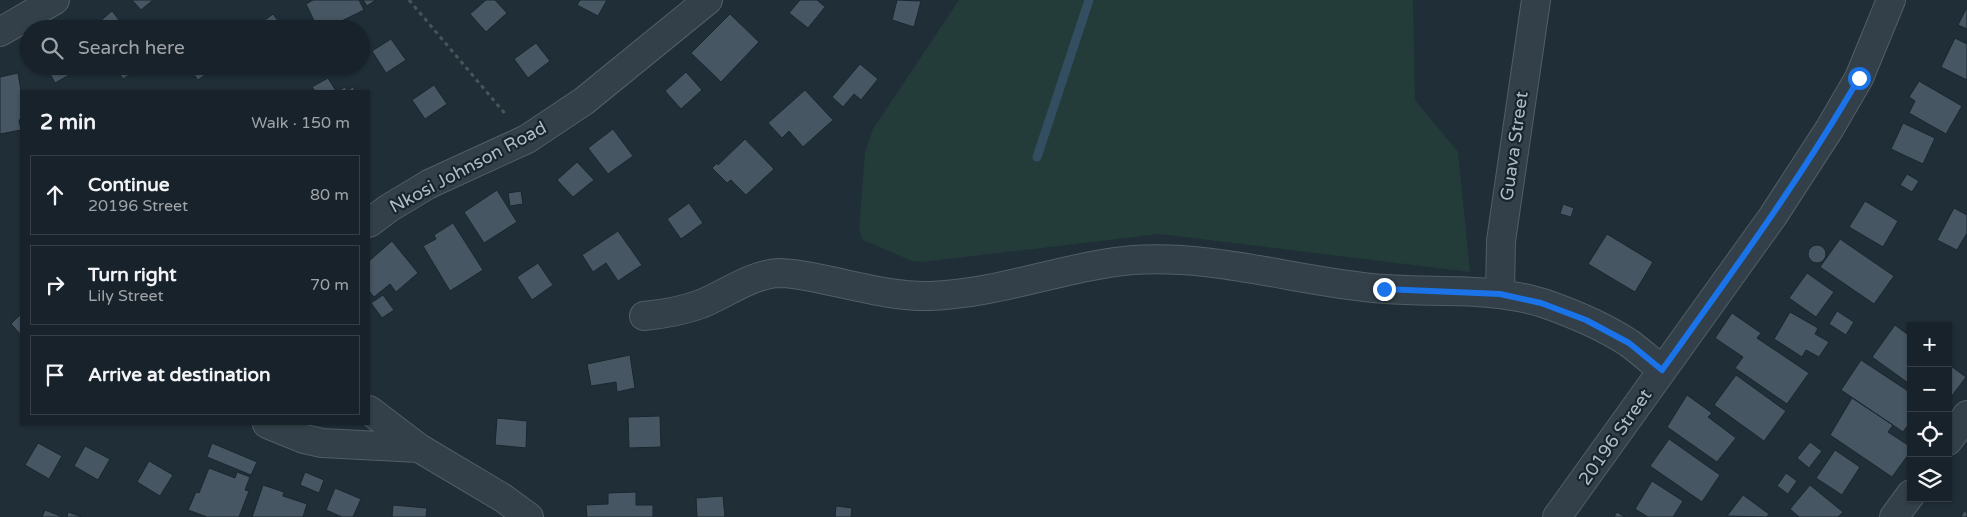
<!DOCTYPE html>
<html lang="en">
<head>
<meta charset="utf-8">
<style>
  body { margin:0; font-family:"Varela Round",sans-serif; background:#252f36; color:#f1f3f6 }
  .controls { position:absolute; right:15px; bottom:15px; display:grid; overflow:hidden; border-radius:0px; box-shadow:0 1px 4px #0004 }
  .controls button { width:45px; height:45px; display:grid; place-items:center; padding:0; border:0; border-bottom:1px solid #363f47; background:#18222a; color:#f1f3f6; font:25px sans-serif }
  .stop { position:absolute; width:15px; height:15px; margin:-11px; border:4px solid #1a73e8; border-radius:50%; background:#fff }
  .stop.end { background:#1a73e8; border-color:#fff; box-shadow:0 1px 5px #0008 }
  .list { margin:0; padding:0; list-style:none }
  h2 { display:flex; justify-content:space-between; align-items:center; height:65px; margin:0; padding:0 20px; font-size:21px }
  h2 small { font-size:16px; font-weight:400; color:#9fa4a8 }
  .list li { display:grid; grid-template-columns:32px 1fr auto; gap:15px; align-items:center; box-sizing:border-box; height:80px; margin:0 10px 10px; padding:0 10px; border:1px solid #363f47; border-radius:0px }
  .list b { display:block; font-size:19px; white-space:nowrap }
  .list p { margin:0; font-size:16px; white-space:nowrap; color:#9fa4a8 }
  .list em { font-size:16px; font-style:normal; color:#9fa4a8 }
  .icon { flex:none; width:28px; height:28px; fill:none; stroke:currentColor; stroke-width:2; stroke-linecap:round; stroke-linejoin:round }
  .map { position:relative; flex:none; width:1967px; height:517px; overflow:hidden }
  .search { position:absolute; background:#18222a; box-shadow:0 1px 4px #0004; left:20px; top:20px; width:350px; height:55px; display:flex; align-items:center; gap:12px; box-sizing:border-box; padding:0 18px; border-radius:28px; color:#9fa4a8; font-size:19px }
  .panel { position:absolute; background:#18222a; box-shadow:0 1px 4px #0004; left:20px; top:90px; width:350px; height:335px; border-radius:0px }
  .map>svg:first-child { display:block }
  .green { fill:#233b39 }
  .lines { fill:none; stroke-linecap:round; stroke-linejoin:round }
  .stream { stroke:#334d61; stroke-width:9 }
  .building { fill:#465662; stroke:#1b272f }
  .street-casing { stroke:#515e66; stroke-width:30 }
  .path { stroke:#415857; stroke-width:3; stroke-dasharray:4 4; stroke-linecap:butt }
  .street { stroke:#334049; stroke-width:28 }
  .route { stroke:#1a73e8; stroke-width:6 }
  .labels { text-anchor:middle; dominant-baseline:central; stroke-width:4.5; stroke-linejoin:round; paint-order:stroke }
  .street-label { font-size:18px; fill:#aebbc5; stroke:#19252d }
</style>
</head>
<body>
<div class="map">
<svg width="1967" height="517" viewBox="0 0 1967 517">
  <rect width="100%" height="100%" fill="#202e38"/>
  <path class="green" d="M 959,0 L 1413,0 L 1415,100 L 1458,152 L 1470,272 L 1159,234 L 923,262 L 912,261 L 863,240 L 859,230 L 865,152 L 873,129 Z"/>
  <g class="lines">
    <path class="stream" d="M 1037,157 L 1089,0"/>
  </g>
  <path class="building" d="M 132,0 L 153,0 L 141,10 Z
    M 313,0 L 359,0 L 364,10 L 325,29 L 318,29 L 306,4 Z
    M 363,0 L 376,0 L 367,6 Z
    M 486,0 L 495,0 L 507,13 L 486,32 L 470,14 Z
    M 580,0 L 607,0 L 598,16 L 577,5 Z
    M 800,0 L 817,0 L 825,7 L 808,28 L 789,13 Z
    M 897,0 L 921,1 L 914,27 L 892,20 Z
    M 1967,7 L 1967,29 L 1958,25 Z
    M 112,11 L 126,29 L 91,29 Z
    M 273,14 L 284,29 L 253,29 Z
    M 730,14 L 759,42 L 721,82 L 691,53 Z
    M 1955,38 L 1967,44 L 1967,80 L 1941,67 Z
    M 391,39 L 406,60 L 386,73 L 372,51 Z
    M 536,43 L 550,61 L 528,78 L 514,59 Z
    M 860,64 L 878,79 L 861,100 L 854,94 L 843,107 L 832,97 Z
    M 46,66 L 85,66 L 55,83 Z
    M 114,66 L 143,66 L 123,79 Z
    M 188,66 L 217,66 L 198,80 Z
    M 686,72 L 702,90 L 681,109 L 665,91 Z
    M 18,73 L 21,91 L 21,119 L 19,120 L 21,130 L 0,134 L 0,77 Z
    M 328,78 L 336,91 L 315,91 L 312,87 Z
    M 1919,81 L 1962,106 L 1946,134 L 1909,113 L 1915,101 L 1909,97 Z
    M 434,85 L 447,104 L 425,119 L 412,100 Z
    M 345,87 L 347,91 L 353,87 L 355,91 L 338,91 Z
    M 805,90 L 833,120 L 803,147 L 789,131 L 782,138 L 768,123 Z
    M 1903,123 L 1935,138 L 1923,164 L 1891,149 Z
    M 613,129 L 633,156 L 608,174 L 588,148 Z
    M 745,139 L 774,169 L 746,195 L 731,180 L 727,183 L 712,168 L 717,163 L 718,165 Z
    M 577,162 L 594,180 L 573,197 L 557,180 Z
    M 1907,174 L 1919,181 L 1912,192 L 1900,185 Z
    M 497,190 L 517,222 L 484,243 L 464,212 Z
    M 521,191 L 523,204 L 510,206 L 508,193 Z
    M 1865,201 L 1898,221 L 1883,247 L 1849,227 Z
    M 689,203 L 703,223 L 681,239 L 667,219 Z
    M 1563,204 L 1574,208 L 1571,217 L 1560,214 Z
    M 1954,208 L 1967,215 L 1967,233 L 1957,250 L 1937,240 Z
    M 453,223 L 483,270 L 450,291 L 423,246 L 436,239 L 434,235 Z
    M 618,231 L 642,265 L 618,281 L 606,263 L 593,272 L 582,255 Z
    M 1607,234 L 1653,262 L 1635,292 L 1588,264 Z
    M 1840,239 L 1894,276 L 1874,304 L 1820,267 Z
    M 392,241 L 418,273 L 396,292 L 390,284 L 374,297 L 369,291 L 369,261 Z
    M1808 254a9 9 0 1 1 18 0a9 9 0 1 1-18 0Z
    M 538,263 L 553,285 L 532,300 L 517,277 Z
    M 1807,273 L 1834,292 L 1816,317 L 1789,298 Z
    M 383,295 L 394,310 L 382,318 L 371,303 Z
    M 1837,311 L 1854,322 L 1846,335 L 1829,324 Z
    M 1790,312 L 1818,328 L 1815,334 L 1829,342 L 1819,357 L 1806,350 L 1802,357 L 1774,339 Z
    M 1732,313 L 1761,333 L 1757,338 L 1809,373 L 1787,404 L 1735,368 L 1743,357 L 1715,338 Z
    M 21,314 L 21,335 L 11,324 Z
    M 1895,325 L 1911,337 L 1911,385 L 1872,357 Z
    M 630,355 L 635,388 L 617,392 L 616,382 L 591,386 L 587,364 Z
    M 1861,360 L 1911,393 L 1911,421 L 1903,432 L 1841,390 Z
    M 1948,364 L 1966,377 L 1948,401 Z
    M 1736,375 L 1786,411 L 1764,441 L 1714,405 Z
    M 1687,395 L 1712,413 L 1708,417 L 1736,438 L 1717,462 L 1667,427 Z
    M 1852,398 L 1893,425 L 1888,432 L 1911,447 L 1911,451 L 1892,477 L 1830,435 Z
    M 660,416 L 661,447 L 629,448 L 628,417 Z
    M 497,418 L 527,421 L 526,448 L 495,445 Z
    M 1669,439 L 1720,475 L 1702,502 L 1650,466 Z
    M 1810,442 L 1822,451 L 1809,468 L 1797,458 Z
    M 38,443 L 62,456 L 49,479 L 25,465 Z
    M 212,443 L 257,462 L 251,475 L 207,457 Z
    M 85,446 L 110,459 L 98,480 L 74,466 Z
    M 1835,450 L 1860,467 L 1842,495 L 1816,478 Z
    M 149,461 L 173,475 L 160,496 L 137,482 Z
    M 209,468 L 235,478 L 237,472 L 250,477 L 245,490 L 249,491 L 239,517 L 207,517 L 188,510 L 196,492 L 199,493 Z
    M 305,472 L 324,480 L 319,493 L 300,485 Z
    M 1786,473 L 1797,481 L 1788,494 L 1777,486 Z
    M 1652,481 L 1683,501 L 1673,517 L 1648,517 L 1635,509 Z
    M 263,485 L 284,492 L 283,496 L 307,504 L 303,517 L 252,517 Z
    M 1810,485 L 1843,512 L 1838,517 L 1799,517 L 1790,509 Z
    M 335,488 L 361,499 L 353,517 L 342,517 L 326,510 Z
    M 636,492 L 636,505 L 653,505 L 653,517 L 587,517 L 586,505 L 608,504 L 608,493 Z
    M 1743,495 L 1769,514 L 1767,517 L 1727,516 Z
    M 723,496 L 725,517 L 697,517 L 696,498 Z
    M 393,505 L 427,508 L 426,517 L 392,517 Z
    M 836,506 L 852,508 L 851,517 L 835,517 Z
    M 45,510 L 63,517 L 42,517 Z
    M 1964,511 L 1967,513 L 1967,517 L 1961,517 Z
    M 68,512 L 82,517 L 67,517 Z
    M 1617,512 L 1625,517 L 1614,517 Z"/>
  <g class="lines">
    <defs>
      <path id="street" d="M 0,32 L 55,0
        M 369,223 L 389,208 L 429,184 L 527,139 L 584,101 L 708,0
        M 1500,293 L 1501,241 L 1536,0
        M 644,316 C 664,314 682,311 701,304 C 726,294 752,274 779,273 C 793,273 807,276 821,279 C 857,286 894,297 930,296 C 999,294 1065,266 1133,260 C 1218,254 1301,283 1385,289 C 1438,293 1492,287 1543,303 C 1572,313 1603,326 1629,343 C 1640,351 1651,361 1662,370
        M 369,410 L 419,448 L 503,498 L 529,517
        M 267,424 L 304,439 L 322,443 L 419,448
        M 1948,441 L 1967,415
        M 1557,517 L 1773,216 L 1830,128 L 1859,78 L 1891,0
        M 1894,517 L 1911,494"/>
    </defs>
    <use href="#street" class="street-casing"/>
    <path class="path" d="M 409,0 L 507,116"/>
    <use href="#street" class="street"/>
  </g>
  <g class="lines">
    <path class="route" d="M 1384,289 L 1500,294 L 1541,303 L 1586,320 L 1629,343 L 1662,370 C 1731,274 1800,180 1859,78"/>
  </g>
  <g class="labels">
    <g class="street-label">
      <text transform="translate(1514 146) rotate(-82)">Guava Street</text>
      <text transform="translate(468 167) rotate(-28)">Nkosi Johnson Road</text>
      <text transform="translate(1615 437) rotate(-55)">20196 Street</text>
    </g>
  </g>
</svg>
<div class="controls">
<button>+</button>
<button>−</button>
<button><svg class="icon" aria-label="locate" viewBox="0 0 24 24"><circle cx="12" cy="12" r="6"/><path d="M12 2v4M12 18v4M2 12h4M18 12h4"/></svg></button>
<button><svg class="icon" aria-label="layers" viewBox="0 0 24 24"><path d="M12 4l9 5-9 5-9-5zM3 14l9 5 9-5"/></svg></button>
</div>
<div class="stop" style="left:1859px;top:78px"></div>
<div class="stop end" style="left:1384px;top:289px"></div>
<div class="search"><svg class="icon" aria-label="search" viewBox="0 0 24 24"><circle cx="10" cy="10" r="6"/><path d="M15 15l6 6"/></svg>Search here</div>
<section class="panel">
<h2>2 min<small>Walk · 150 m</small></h2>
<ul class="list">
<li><svg class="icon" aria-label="ahead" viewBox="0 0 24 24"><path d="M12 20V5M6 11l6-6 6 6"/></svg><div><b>Continue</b><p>20196 Street</p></div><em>80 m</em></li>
<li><svg class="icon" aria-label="right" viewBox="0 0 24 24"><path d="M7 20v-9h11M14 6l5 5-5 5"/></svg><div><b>Turn right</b><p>Lily Street</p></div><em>70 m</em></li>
<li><svg class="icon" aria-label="arrive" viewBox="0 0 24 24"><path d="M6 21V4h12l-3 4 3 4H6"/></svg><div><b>Arrive at destination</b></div></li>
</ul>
</section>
</div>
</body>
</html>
